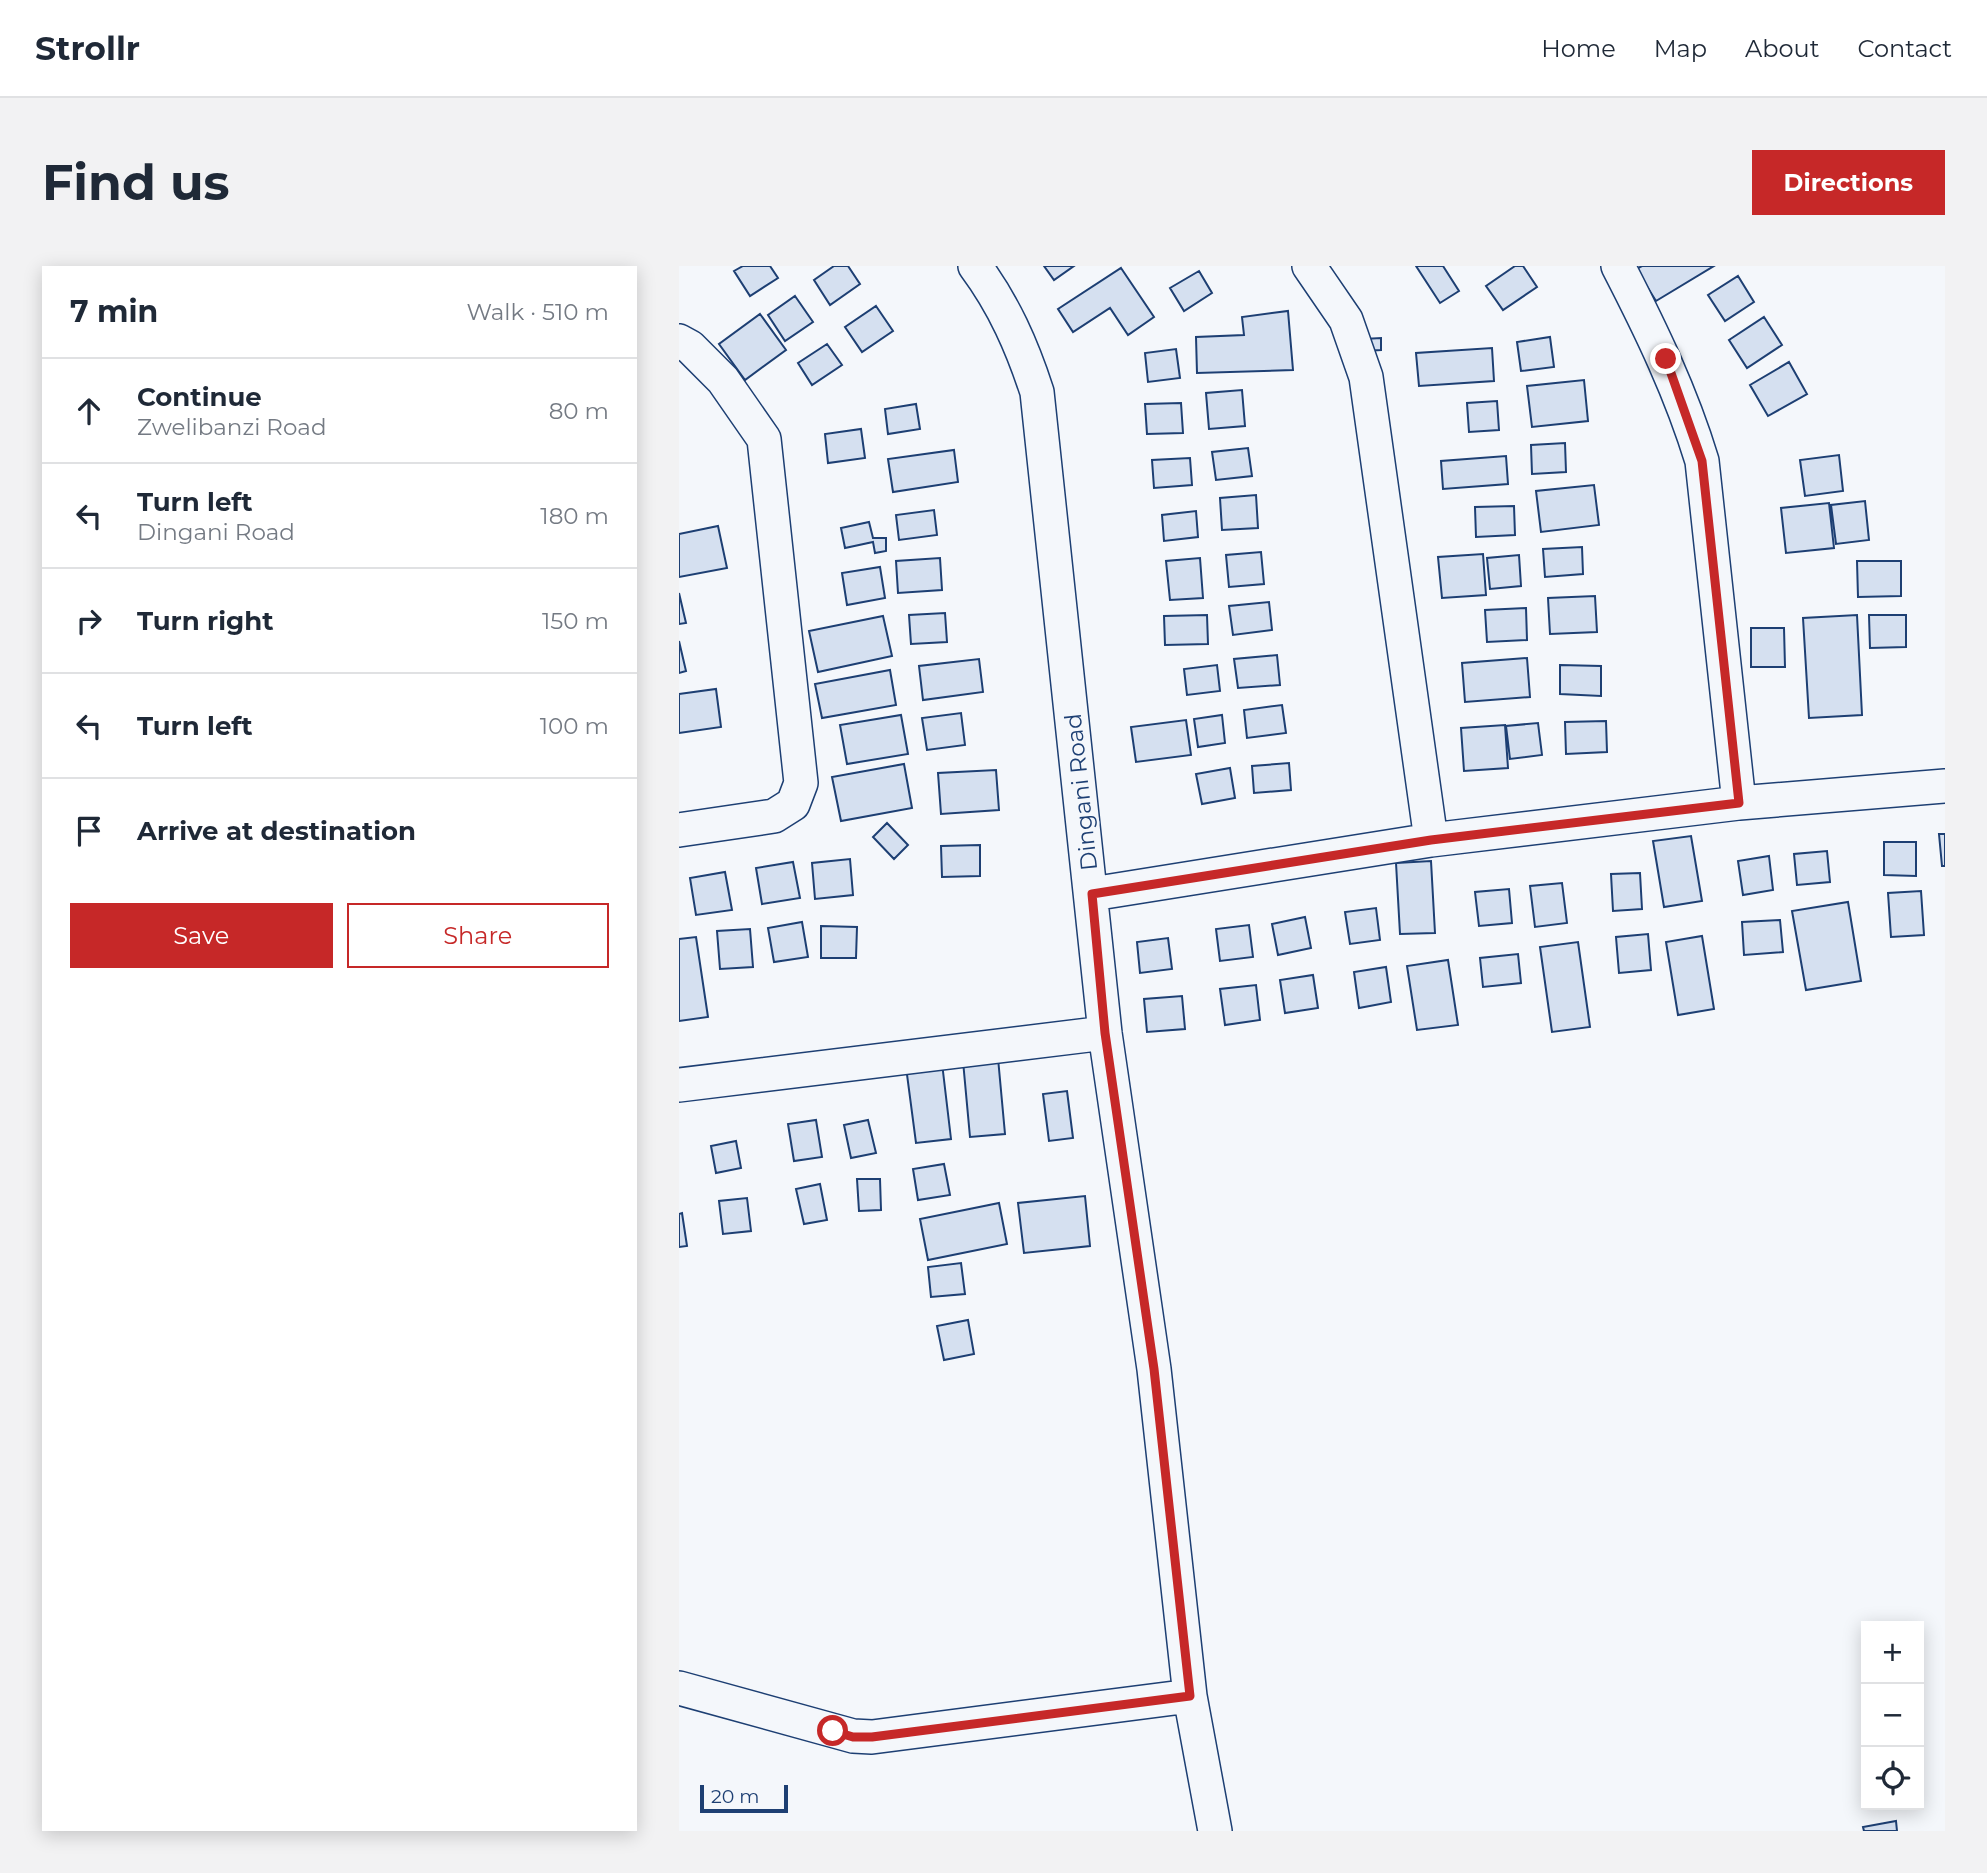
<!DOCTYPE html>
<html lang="en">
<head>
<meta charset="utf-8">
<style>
  body { margin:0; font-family:Montserrat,sans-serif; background:#f2f2f3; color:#1f2937 }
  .controls { position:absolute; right:21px; bottom:21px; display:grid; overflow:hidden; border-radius:0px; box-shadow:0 4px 18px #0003 }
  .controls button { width:63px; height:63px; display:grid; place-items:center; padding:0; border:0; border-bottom:2px solid #e0e1e3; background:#fff; color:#1f2937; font:35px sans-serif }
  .scale { position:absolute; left:21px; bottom:18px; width:88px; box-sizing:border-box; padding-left:7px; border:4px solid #1d3f73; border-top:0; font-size:19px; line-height:24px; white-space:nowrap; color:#1d3f73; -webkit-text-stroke:5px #f4f7fb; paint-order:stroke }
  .stop { position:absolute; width:21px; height:21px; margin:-16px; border:5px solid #c62828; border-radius:50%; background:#fff }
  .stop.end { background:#c62828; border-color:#fff; box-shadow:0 2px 7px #0008 }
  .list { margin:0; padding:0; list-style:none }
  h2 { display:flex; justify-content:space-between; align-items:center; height:91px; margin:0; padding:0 28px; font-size:30px }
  h2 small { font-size:23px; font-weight:400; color:#747a83 }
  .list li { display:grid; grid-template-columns:46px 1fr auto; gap:21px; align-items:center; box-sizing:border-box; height:105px; padding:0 28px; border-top:2px solid #e0e1e3 }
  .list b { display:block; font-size:26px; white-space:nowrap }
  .list p { margin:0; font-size:23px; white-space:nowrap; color:#747a83 }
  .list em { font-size:23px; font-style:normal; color:#747a83 }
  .actions { display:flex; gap:14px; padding:21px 28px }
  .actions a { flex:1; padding:16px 0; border:2px solid #c62828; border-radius:0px; text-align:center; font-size:24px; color:#c62828 }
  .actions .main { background:#c62828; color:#fff }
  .icon { flex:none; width:38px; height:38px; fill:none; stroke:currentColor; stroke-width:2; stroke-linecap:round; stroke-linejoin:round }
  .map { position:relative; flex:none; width:1266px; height:1565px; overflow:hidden; border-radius:0px }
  header { display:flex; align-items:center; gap:42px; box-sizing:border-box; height:98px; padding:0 35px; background:#fff; border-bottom:2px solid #e0e1e3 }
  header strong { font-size:33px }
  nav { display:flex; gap:38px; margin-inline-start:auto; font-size:24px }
  .intro { display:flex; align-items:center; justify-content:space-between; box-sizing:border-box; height:168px; padding:0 42px }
  h1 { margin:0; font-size:49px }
  .button { padding:18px 32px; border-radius:0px; background:#c62828; color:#fff; font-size:24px; font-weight:700 }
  main { display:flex; gap:42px; padding:0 42px }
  aside { flex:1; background:#fff; border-radius:0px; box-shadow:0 4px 18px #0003 }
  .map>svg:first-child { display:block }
  .building { fill:#d5e0f0; stroke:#1d3f73; stroke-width:2 }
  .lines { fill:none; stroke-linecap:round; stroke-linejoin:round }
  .minor-casing { stroke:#1d3f73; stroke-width:36 }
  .minor { stroke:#f4f7fb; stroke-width:33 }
  .route { stroke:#c62828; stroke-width:9 }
  .labels { text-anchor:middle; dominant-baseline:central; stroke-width:5; stroke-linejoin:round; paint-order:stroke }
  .street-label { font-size:23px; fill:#1d3f73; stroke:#f4f7fb }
</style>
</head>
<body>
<header>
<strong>Strollr</strong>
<nav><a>Home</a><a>Map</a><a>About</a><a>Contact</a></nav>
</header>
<div class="intro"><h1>Find us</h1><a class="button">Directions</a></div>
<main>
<aside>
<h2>7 min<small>Walk · 510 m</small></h2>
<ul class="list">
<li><svg class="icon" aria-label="ahead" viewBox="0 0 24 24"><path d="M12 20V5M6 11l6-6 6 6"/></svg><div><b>Continue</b><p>Zwelibanzi Road</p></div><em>80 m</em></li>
<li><svg class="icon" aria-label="left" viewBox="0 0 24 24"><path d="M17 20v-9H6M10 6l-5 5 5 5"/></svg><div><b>Turn left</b><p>Dingani Road</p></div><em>180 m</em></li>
<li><svg class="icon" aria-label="right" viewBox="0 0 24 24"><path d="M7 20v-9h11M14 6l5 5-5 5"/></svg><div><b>Turn right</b></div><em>150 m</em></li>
<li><svg class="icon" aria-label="left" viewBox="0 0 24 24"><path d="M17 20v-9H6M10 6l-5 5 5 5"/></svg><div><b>Turn left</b></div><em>100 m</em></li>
<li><svg class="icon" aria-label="arrive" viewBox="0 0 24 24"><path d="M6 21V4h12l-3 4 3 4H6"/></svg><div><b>Arrive at destination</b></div></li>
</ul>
<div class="actions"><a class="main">Save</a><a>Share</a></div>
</aside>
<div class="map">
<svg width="1266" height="1565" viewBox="0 0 1266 1565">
  <rect width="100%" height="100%" fill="#f4f7fb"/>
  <path class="building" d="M 64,0 L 91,0 L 99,12 L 71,30 L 55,5 Z
    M 155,0 L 169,0 L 181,18 L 151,39 L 135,14 Z
    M 365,0 L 395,0 L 375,14 Z
    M 737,0 L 764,0 L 780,25 L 761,37 Z
    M 836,0 L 844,0 L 858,21 L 824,44 L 807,20 Z
    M 963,0 L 1035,0 L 977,35 L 957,3 Z
    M 442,2 L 475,51 L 449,69 L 431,42 L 394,66 L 379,43 Z
    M 520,5 L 533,27 L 505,45 L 491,22 Z
    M 1059,10 L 1075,36 L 1046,55 L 1029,29 Z
    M 116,30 L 134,56 L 106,75 L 89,49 Z
    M 197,40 L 214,65 L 183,86 L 166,61 Z
    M 609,45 L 614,104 L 518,107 L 517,71 L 565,69 L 563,51 Z
    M 81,48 L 107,84 L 66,114 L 40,78 Z
    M 1085,51 L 1103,79 L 1068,102 L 1050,74 Z
    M 871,71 L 875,101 L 842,105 L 838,76 Z
    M 702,72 L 702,84 L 686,85 L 685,73 Z
    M 148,78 L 163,99 L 133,119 L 119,97 Z
    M 813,82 L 815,115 L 740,120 L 737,87 Z
    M 497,83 L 501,112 L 469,116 L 466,87 Z
    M 1110,96 L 1128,128 L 1089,150 L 1071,119 Z
    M 905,114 L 909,155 L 853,161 L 848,120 Z
    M 563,124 L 566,160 L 530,163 L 527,127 Z
    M 818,135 L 820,164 L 790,166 L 788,137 Z
    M 502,137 L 504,167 L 468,168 L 466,138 Z
    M 237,138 L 241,163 L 209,168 L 206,143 Z
    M 182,163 L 186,192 L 149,197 L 146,168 Z
    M 886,177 L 887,206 L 853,208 L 852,179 Z
    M 569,182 L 573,210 L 537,214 L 533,186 Z
    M 275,184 L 279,216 L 214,226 L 209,193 Z
    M 1160,189 L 1164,225 L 1126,230 L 1121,194 Z
    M 827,190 L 829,218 L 764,223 L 762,195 Z
    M 511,192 L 513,219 L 475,222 L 473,194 Z
    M 915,219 L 920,259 L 862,266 L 857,225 Z
    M 577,229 L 579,262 L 543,264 L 541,232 Z
    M 1186,235 L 1190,274 L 1157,278 L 1152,239 Z
    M 1150,237 L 1155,282 L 1107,287 L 1102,242 Z
    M 835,240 L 836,269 L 797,271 L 796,241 Z
    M 255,244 L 258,269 L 220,274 L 217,249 Z
    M 517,245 L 519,271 L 485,275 L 483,249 Z
    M 190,256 L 194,272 L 207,272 L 207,285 L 196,287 L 194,276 L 166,282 L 162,262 Z
    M 39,260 L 48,302 L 0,311 L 0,268 Z
    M 903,281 L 904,308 L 866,311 L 864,283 Z
    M 582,286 L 585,318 L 550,321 L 547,289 Z
    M 804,288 L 807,329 L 763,332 L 759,291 Z
    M 840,289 L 842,320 L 811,323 L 808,292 Z
    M 261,292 L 263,324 L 219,327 L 217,295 Z
    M 521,292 L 524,332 L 491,334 L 487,295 Z
    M 1178,295 L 1222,295 L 1222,330 L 1179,331 Z
    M 201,301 L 206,332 L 168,339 L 163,307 Z
    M 0,327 L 7,357 L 0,358 Z
    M 916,330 L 918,366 L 871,368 L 869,332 Z
    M 590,336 L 593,364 L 554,369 L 550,340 Z
    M 847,342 L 848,374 L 808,376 L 806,344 Z
    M 266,347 L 268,376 L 232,378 L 230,349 Z
    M 528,349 L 529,378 L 486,379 L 485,350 Z
    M 1178,349 L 1183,449 L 1130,452 L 1124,352 Z
    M 1190,349 L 1227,349 L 1227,381 L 1191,382 Z
    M 204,350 L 213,390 L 139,406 L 130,365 Z
    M 1072,362 L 1105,362 L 1106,401 L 1072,401 Z
    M 0,375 L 7,405 L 0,407 Z
    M 598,389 L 601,419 L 559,422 L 555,393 Z
    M 848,392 L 851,431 L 786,436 L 783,397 Z
    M 300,393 L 304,426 L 244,434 L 240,400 Z
    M 538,399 L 541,425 L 508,429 L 505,403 Z
    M 881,399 L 922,400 L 922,430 L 881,428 Z
    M 211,404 L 217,439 L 143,452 L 136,418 Z
    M 37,423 L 42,461 L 0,467 L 0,428 Z
    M 603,439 L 607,467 L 568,472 L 565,444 Z
    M 282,447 L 286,479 L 248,484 L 243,452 Z
    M 222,449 L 229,488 L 168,498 L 161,459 Z
    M 543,449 L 546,477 L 519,481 L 515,453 Z
    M 507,454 L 512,489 L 457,496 L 452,461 Z
    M 927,455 L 928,486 L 887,488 L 886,456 Z
    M 859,457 L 863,489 L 831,493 L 827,460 Z
    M 826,459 L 829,502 L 785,505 L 782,462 Z
    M 610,497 L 612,524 L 575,527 L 573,500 Z
    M 225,498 L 233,542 L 162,555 L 153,511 Z
    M 551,502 L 556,532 L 523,538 L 517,508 Z
    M 317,504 L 320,544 L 262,548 L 259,507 Z
    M 208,557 L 229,579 L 215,593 L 194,571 Z
    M 1260,568 L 1266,568 L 1266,600 L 1263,600 Z
    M 1012,570 L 1023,635 L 985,641 L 974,575 Z
    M 1205,576 L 1237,576 L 1237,610 L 1205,609 Z
    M 301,579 L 301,610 L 263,611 L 262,580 Z
    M 1148,585 L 1151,616 L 1118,619 L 1115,588 Z
    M 1090,590 L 1094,624 L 1064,629 L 1059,595 Z
    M 171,593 L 174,629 L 136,633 L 133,597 Z
    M 752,595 L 756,667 L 721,668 L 717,597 Z
    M 114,596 L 121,632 L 83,638 L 77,602 Z
    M 46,606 L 53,644 L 17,649 L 11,612 Z
    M 961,607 L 963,643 L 934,645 L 932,608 Z
    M 883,617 L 888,657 L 856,661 L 851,620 Z
    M 830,623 L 833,657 L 800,660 L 796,626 Z
    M 1242,625 L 1245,669 L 1212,671 L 1209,627 Z
    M 1169,636 L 1182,715 L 1127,724 L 1113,645 Z
    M 697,642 L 701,674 L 671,678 L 666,646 Z
    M 626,651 L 632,682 L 599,689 L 593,658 Z
    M 1101,654 L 1104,686 L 1065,689 L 1063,656 Z
    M 123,656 L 129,691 L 95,696 L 89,662 Z
    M 570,659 L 574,691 L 541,695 L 537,663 Z
    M 142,660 L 178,661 L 177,692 L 142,692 Z
    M 71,663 L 74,701 L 41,703 L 38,665 Z
    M 969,668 L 972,704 L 940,707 L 937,671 Z
    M 1023,670 L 1035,743 L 999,749 L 987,676 Z
    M 17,671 L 29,751 L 0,755 L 0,673 Z
    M 489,672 L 493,703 L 461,707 L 458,676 Z
    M 899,676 L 911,761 L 873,766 L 861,681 Z
    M 839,688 L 842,717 L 804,721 L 801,692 Z
    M 769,694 L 779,759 L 738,764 L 728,700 Z
    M 707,701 L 712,736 L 680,742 L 675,706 Z
    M 634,709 L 639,742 L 606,747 L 601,714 Z
    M 577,719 L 581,754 L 546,759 L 541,723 Z
    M 503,730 L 506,763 L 468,766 L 465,733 Z
    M 319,792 L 326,868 L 291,871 L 284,795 Z
    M 263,797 L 272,873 L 237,877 L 227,801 Z
    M 388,825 L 394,872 L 370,875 L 364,828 Z
    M 137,854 L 143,891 L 115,895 L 109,858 Z
    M 189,854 L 197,887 L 172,892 L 165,859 Z
    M 57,875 L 62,902 L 37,907 L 32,880 Z
    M 265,898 L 271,929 L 239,934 L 234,903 Z
    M 178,913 L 201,913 L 202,944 L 180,945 Z
    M 141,918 L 148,954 L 125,958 L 117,923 Z
    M 406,930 L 411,980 L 345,987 L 339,937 Z
    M 68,932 L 72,965 L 44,968 L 40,935 Z
    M 320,937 L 328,978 L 249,994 L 241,953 Z
    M 3,947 L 8,980 L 0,981 L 0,948 Z
    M 282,997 L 286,1028 L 252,1031 L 249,1001 Z
    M 289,1054 L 295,1088 L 265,1094 L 258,1060 Z
    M 1217,1555 L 1218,1565 L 1185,1565 L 1184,1561 Z"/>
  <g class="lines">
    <defs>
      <path id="minor" d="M 296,0 C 325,39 343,80 358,126 L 426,767 L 475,1103 L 511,1430 L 536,1565
        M 630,0 L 667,54 L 687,111 L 752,574
        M 939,0 C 972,64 1002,126 1023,195 L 1060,537
        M 0,75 L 11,81 L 44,114 L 85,173 L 122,517 L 114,538 L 95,550 L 0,564
        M 413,628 L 752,574 L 1060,537 L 1266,520
        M 0,819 L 426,767
        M 0,1422 L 174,1470 L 193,1471 L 511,1430"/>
    </defs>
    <use href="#minor" class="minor-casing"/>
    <use href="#minor" class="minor"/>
  </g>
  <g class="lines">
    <path class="route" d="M 154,1465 L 174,1471 L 193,1471 L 511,1430 L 475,1103 L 426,767 L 413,628 L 752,574 L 1060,537 L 1023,195 L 987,93"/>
  </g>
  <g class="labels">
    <g class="street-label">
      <text transform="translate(402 526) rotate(-96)">Dingani Road</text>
    </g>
  </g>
</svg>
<div class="controls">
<button>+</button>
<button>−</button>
<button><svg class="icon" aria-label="locate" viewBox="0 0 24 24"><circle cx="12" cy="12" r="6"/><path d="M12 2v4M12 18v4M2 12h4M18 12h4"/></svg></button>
</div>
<div class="scale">20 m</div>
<div class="stop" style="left:154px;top:1465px"></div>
<div class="stop end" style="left:987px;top:93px"></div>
</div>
</main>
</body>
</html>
